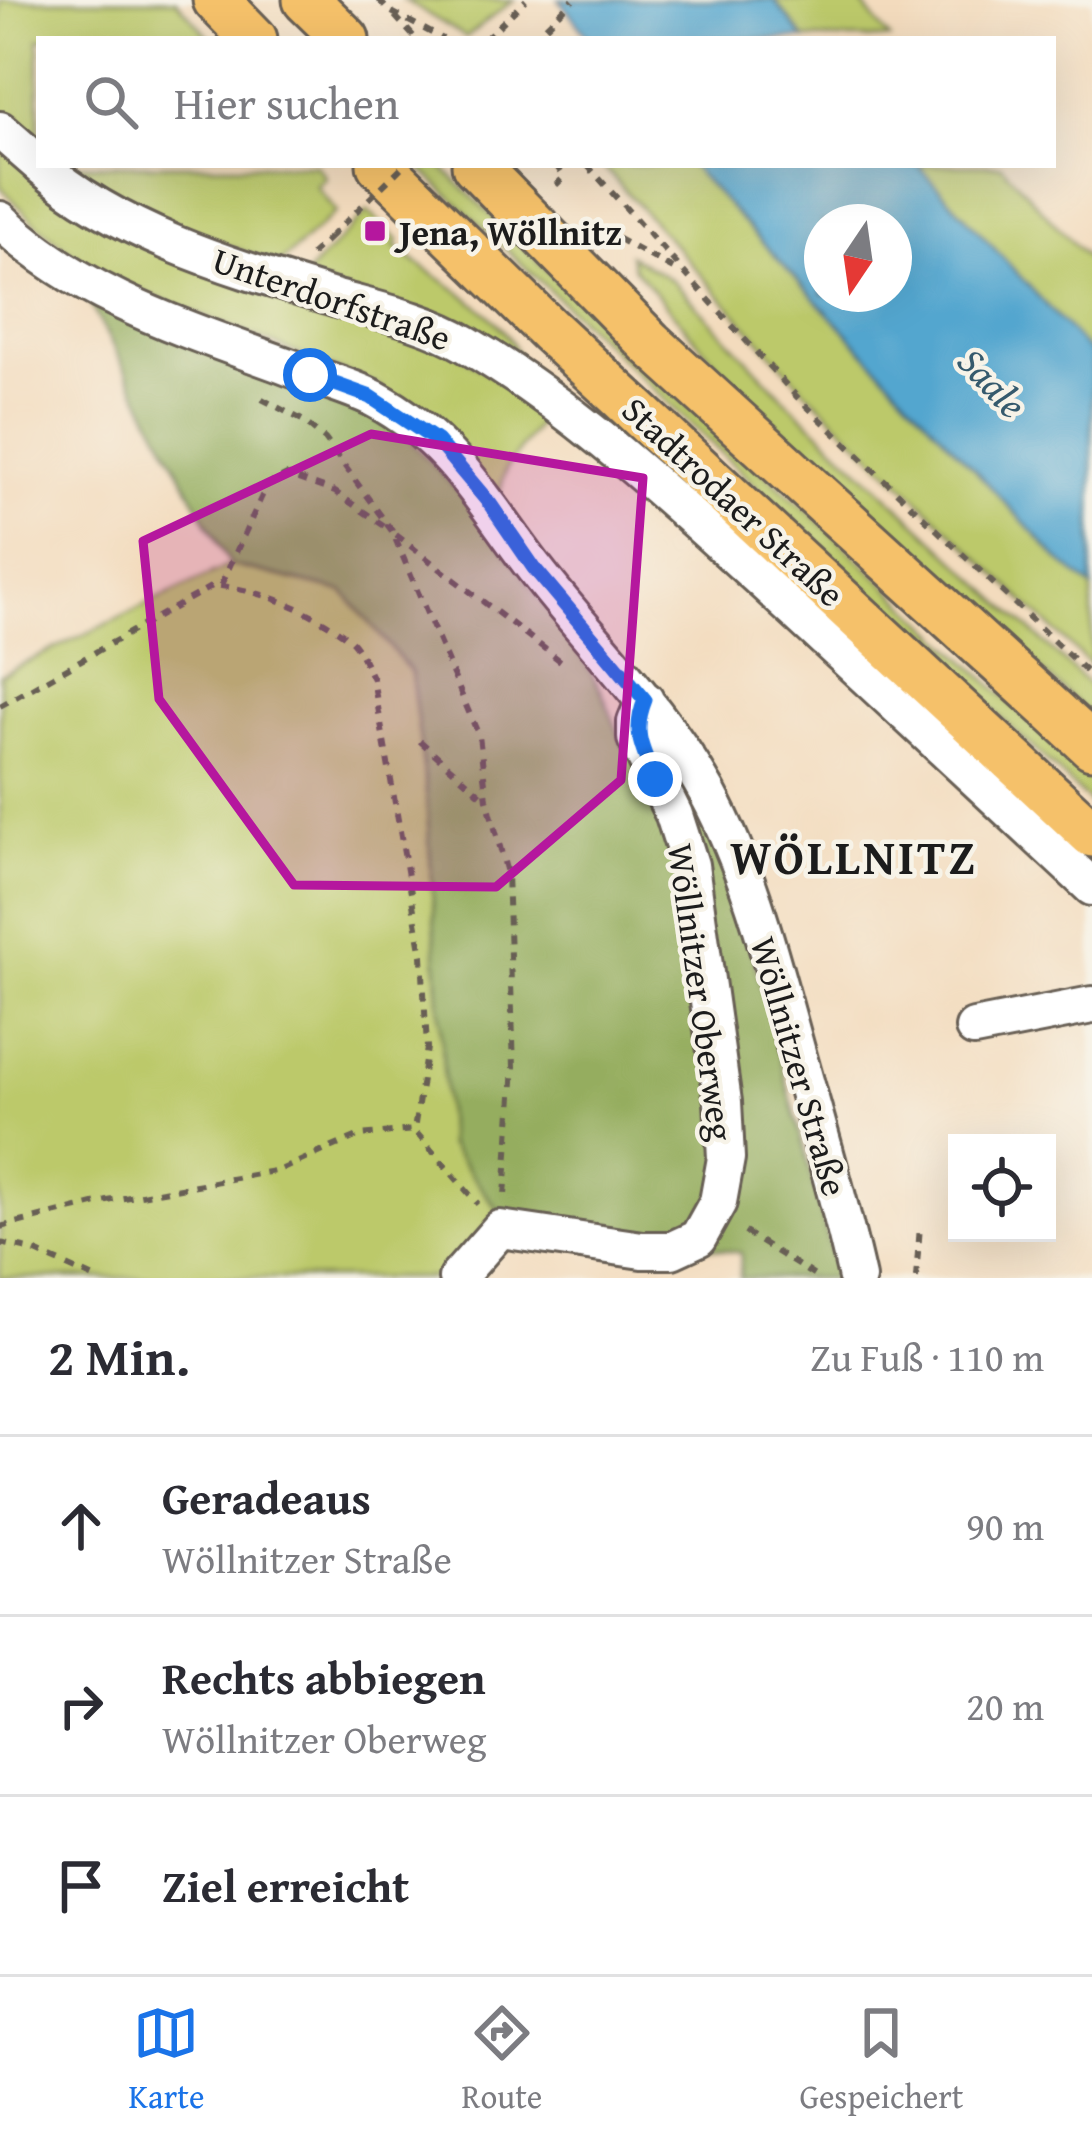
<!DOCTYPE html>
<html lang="de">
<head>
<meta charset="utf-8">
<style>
  body { margin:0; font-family:"Gentium Book Plus",serif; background:#f7f7f7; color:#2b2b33 }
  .controls { position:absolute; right:36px; bottom:36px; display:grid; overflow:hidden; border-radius:0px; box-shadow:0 12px 48px #0002 }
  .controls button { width:108px; height:108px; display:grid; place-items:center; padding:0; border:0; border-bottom:3px solid #e1e1e2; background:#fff; color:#2b2b33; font:60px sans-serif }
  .compass { position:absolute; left:804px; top:204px; width:108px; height:108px; border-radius:50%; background:#fff; box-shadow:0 12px 48px #0002; rotate:193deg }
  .stop { position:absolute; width:36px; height:36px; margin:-27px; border:9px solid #1a73e8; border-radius:50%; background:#fff }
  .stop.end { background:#1a73e8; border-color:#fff; box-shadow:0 3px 12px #0008 }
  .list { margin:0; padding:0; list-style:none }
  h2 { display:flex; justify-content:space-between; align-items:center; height:156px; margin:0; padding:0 48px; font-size:51px }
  h2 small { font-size:39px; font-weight:400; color:#7c7c81 }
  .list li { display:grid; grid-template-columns:78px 1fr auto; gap:36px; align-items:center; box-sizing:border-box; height:180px; padding:0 48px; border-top:3px solid #e1e1e2 }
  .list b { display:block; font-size:45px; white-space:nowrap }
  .list p { margin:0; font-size:39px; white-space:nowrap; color:#7c7c81 }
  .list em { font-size:39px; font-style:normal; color:#7c7c81 }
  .icon { flex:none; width:66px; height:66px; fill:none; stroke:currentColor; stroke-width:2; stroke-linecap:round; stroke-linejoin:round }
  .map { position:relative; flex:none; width:1092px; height:1278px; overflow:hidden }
  .search { position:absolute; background:#fff; box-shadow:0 12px 48px #0002; left:36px; right:36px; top:36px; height:132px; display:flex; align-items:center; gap:30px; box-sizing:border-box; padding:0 42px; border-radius:0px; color:#7c7c81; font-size:45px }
  .sheet { height:696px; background:#fff }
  nav { display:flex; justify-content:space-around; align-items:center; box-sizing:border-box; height:168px; border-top:3px solid #e1e1e2; background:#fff; font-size:33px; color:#7c7c81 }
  nav a { display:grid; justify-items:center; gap:6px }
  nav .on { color:#1a73e8 }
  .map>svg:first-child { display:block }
  .green { fill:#bcc96b; stroke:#6c7244; stroke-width:3 }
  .forest { fill:#95ad5f; stroke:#58643e; stroke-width:3 }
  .water { fill:#53a6cf; stroke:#386176; stroke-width:3; fill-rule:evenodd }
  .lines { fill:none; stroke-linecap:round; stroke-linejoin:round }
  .minor-casing { stroke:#675f54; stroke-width:42 }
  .major-casing { stroke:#675f54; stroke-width:51 }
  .path { stroke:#675f54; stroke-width:6; stroke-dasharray:9 9; stroke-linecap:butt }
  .minor { stroke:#fff; stroke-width:36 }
  .major { stroke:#f5c16b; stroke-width:45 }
  .path-bridge { stroke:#675f54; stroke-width:6; stroke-dasharray:9 9; stroke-linecap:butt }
  .route { stroke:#1a73e8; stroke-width:15 }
  .marked { fill:#b5179e; fill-opacity:0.2; stroke:#b5179e; stroke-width:9; stroke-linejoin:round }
  .poi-dot { fill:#b5179e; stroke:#f7f3e8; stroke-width:4.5 }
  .labels { text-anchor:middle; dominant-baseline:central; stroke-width:9; stroke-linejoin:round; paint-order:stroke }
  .poi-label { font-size:36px; font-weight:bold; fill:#1c1c1c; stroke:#f7f3e8; text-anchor:start }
  .street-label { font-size:36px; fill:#1c1c1c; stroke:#f7f3e8 }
  .water-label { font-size:39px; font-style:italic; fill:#355a6d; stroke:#f7f3e8 }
  .district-label { font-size:48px; font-weight:bold; letter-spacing:3px; fill:#1c1c1c; stroke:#f7f3e8 }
</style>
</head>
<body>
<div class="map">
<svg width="1092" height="1278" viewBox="0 0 1092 1278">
  <rect width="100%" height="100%" fill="#f7f3e8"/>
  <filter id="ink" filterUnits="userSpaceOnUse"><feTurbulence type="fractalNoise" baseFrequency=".00833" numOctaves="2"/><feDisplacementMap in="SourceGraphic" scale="24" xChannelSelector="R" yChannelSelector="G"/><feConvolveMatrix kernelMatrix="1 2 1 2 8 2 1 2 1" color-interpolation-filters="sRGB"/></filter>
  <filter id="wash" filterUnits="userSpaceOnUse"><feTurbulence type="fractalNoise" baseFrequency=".004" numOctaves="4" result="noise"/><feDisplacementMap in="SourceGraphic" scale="48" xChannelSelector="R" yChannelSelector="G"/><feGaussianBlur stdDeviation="2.7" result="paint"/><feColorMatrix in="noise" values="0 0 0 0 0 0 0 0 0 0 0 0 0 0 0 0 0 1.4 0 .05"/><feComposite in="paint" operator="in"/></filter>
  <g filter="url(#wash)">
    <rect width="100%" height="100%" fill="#f3dbbd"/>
    <path class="green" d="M 0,0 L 176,0 L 211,39 L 39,39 L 39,147 L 0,113 Z
      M 404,0 L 514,0 L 466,37 Z
      M 774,0 L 859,0 L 890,39 L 805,39 Z
      M 0,140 L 39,176 L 437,339 L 546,412 L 506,469 L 498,498 L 379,386 L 120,283 C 72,258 35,226 0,186 Z
      M 62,165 L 316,165 L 326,178 L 316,186 L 336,212 L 278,265 L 122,205 Z
      M 417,165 L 440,165 L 661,382 L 809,512 L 1092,780 L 1092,804 Z
      M 602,165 L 690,165 L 1060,561 L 1092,587 L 1092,667 L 804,389 Z
      M 918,165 L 1001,165 L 1092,264 L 1092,355 Z
      M 368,211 L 399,241 L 395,246 C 437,283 501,306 520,361 L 304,277 Z
      M 630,255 L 673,281 L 786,400 L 1092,688 L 1092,717 L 746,397 L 633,267 Z
      M 230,565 L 344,592 L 411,672 L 426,788 L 448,1144 L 500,1212 L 443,1278 L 0,1278 L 0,675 Z"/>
    <path class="forest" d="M 86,296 L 345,402 L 406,436 L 472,505 L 582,657 L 602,692 L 624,746 L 655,736 L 730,867 L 838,1278 L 740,1278 L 741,1253 L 500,1212 L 448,1144 L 426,788 L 411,672 L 344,592 L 230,565 Z"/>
    <path class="water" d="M 559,0 L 774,0 L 804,39 L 590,39 Z
      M 690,165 L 918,165 L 1092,355 L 1092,587 L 1060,561 ZM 822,222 L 894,222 L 894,294 L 822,294 Z"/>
  </g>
  <g filter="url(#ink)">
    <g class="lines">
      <defs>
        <path id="minor" d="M 0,130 L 39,164
          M 40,165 C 122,236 236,268 337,299 C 380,311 427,321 466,344 C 574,407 666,494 758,577 C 870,679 981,784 1092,887
          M 0,220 C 78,296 189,330 289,367 C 317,378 348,385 375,399 C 452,440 484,503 535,569 C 592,643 661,709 707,792 C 750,872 772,962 796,1049 C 817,1125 840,1201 857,1278
          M 974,1028 L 1092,1005
          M 457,1278 L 500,1229 L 642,1250 L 672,1250 L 698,1238 L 718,1202 L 726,1158 L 723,1102 L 690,865 L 674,815 L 636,738 L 636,722 L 645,700"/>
        <path id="major" d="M 216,0 L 254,39
          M 306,0 L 346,39
          M 380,165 L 549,330 L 1092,834
          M 475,165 L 650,343 L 1092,746"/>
      </defs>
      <use href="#minor" class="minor-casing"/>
      <use href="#major" class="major-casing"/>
      <path class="path" d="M 379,0 L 388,10 L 443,39
        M 395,16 L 416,39
        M 485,39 L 526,0
        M 533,39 L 573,0
        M 556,165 L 564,177 L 556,185
        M 587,165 L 797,397 L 1092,677
        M 602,230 L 675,270
        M 311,255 L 330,237
        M 262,399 L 302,420 L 325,439 L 392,531 L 479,736 L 487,799 L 507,873 L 514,1067 L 505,1196
        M 396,535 L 562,662
        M 221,585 L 267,485 L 287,475 L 335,492 L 386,527
        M 0,706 L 214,585 C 260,590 311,609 348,638 C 359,646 366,666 373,679 L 422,955 L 427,1048 L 414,1130
        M 420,741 L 484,797
        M 0,1227 L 102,1202 L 280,1170 L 360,1135 L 414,1130 L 478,1204
        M 745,1232 L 818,1278
        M 0,1243 L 29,1249 L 94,1278
        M 916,1278 L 920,1226"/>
      <use href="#minor" class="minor"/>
      <use href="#major" class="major"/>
      <path class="path-bridge" d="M 330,237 L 404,165"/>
    </g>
  </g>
  <g class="lines" filter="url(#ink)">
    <path class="route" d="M 310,375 L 371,397 L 437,441 L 490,504 L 534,568 L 645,700 C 632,732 642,749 655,779"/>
  </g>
  <path class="marked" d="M 371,434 L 643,478 L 621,780 L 496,887 L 294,885 L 159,699 L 143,541 Z"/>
  <rect class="poi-dot" x="363" y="219" width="24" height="24" rx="6"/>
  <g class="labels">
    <g class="poi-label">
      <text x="399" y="231">Jena, Wöllnitz</text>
    </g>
    <g class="street-label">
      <text transform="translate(332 298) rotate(19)">Unterdorfstraße</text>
      <text transform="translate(734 501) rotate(43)">Stadtrodaer Straße</text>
      <text transform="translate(702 992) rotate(82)">Wöllnitzer Oberweg</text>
      <text transform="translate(800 1066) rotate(74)">Wöllnitzer Straße</text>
    </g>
    <g class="water-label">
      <text transform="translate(993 382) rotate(47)">Saale</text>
    </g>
    <g class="district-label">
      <text x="854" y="856">WÖLLNITZ</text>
    </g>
  </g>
</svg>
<div class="controls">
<button><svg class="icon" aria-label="locate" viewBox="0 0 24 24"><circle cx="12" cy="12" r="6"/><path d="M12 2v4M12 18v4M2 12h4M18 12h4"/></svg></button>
</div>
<svg class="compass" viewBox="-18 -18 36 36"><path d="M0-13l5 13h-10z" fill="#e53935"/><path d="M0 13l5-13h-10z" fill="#7c7c81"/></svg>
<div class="stop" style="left:310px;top:375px"></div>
<div class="stop end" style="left:655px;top:779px"></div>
<div class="search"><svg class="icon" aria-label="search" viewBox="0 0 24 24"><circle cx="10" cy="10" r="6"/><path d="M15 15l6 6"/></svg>Hier suchen</div>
</div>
<section class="sheet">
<h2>2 Min.<small>Zu Fuß · 110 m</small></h2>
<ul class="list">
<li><svg class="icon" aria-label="ahead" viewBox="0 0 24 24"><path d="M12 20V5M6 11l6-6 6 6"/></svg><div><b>Geradeaus</b><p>Wöllnitzer Straße</p></div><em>90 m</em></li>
<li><svg class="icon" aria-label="right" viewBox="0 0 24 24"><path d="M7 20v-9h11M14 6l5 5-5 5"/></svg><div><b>Rechts abbiegen</b><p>Wöllnitzer Oberweg</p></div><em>20 m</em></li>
<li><svg class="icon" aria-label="arrive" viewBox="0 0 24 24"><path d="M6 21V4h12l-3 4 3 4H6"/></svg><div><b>Ziel erreicht</b></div></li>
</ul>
</section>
<nav>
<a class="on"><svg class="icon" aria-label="map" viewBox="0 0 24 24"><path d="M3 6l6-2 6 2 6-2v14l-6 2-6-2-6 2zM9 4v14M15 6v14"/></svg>Karte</a>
<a><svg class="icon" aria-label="directions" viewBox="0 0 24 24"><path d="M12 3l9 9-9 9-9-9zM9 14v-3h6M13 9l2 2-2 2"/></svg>Route</a>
<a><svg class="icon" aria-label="saved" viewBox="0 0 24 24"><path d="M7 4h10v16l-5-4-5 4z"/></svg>Gespeichert</a>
</nav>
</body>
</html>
